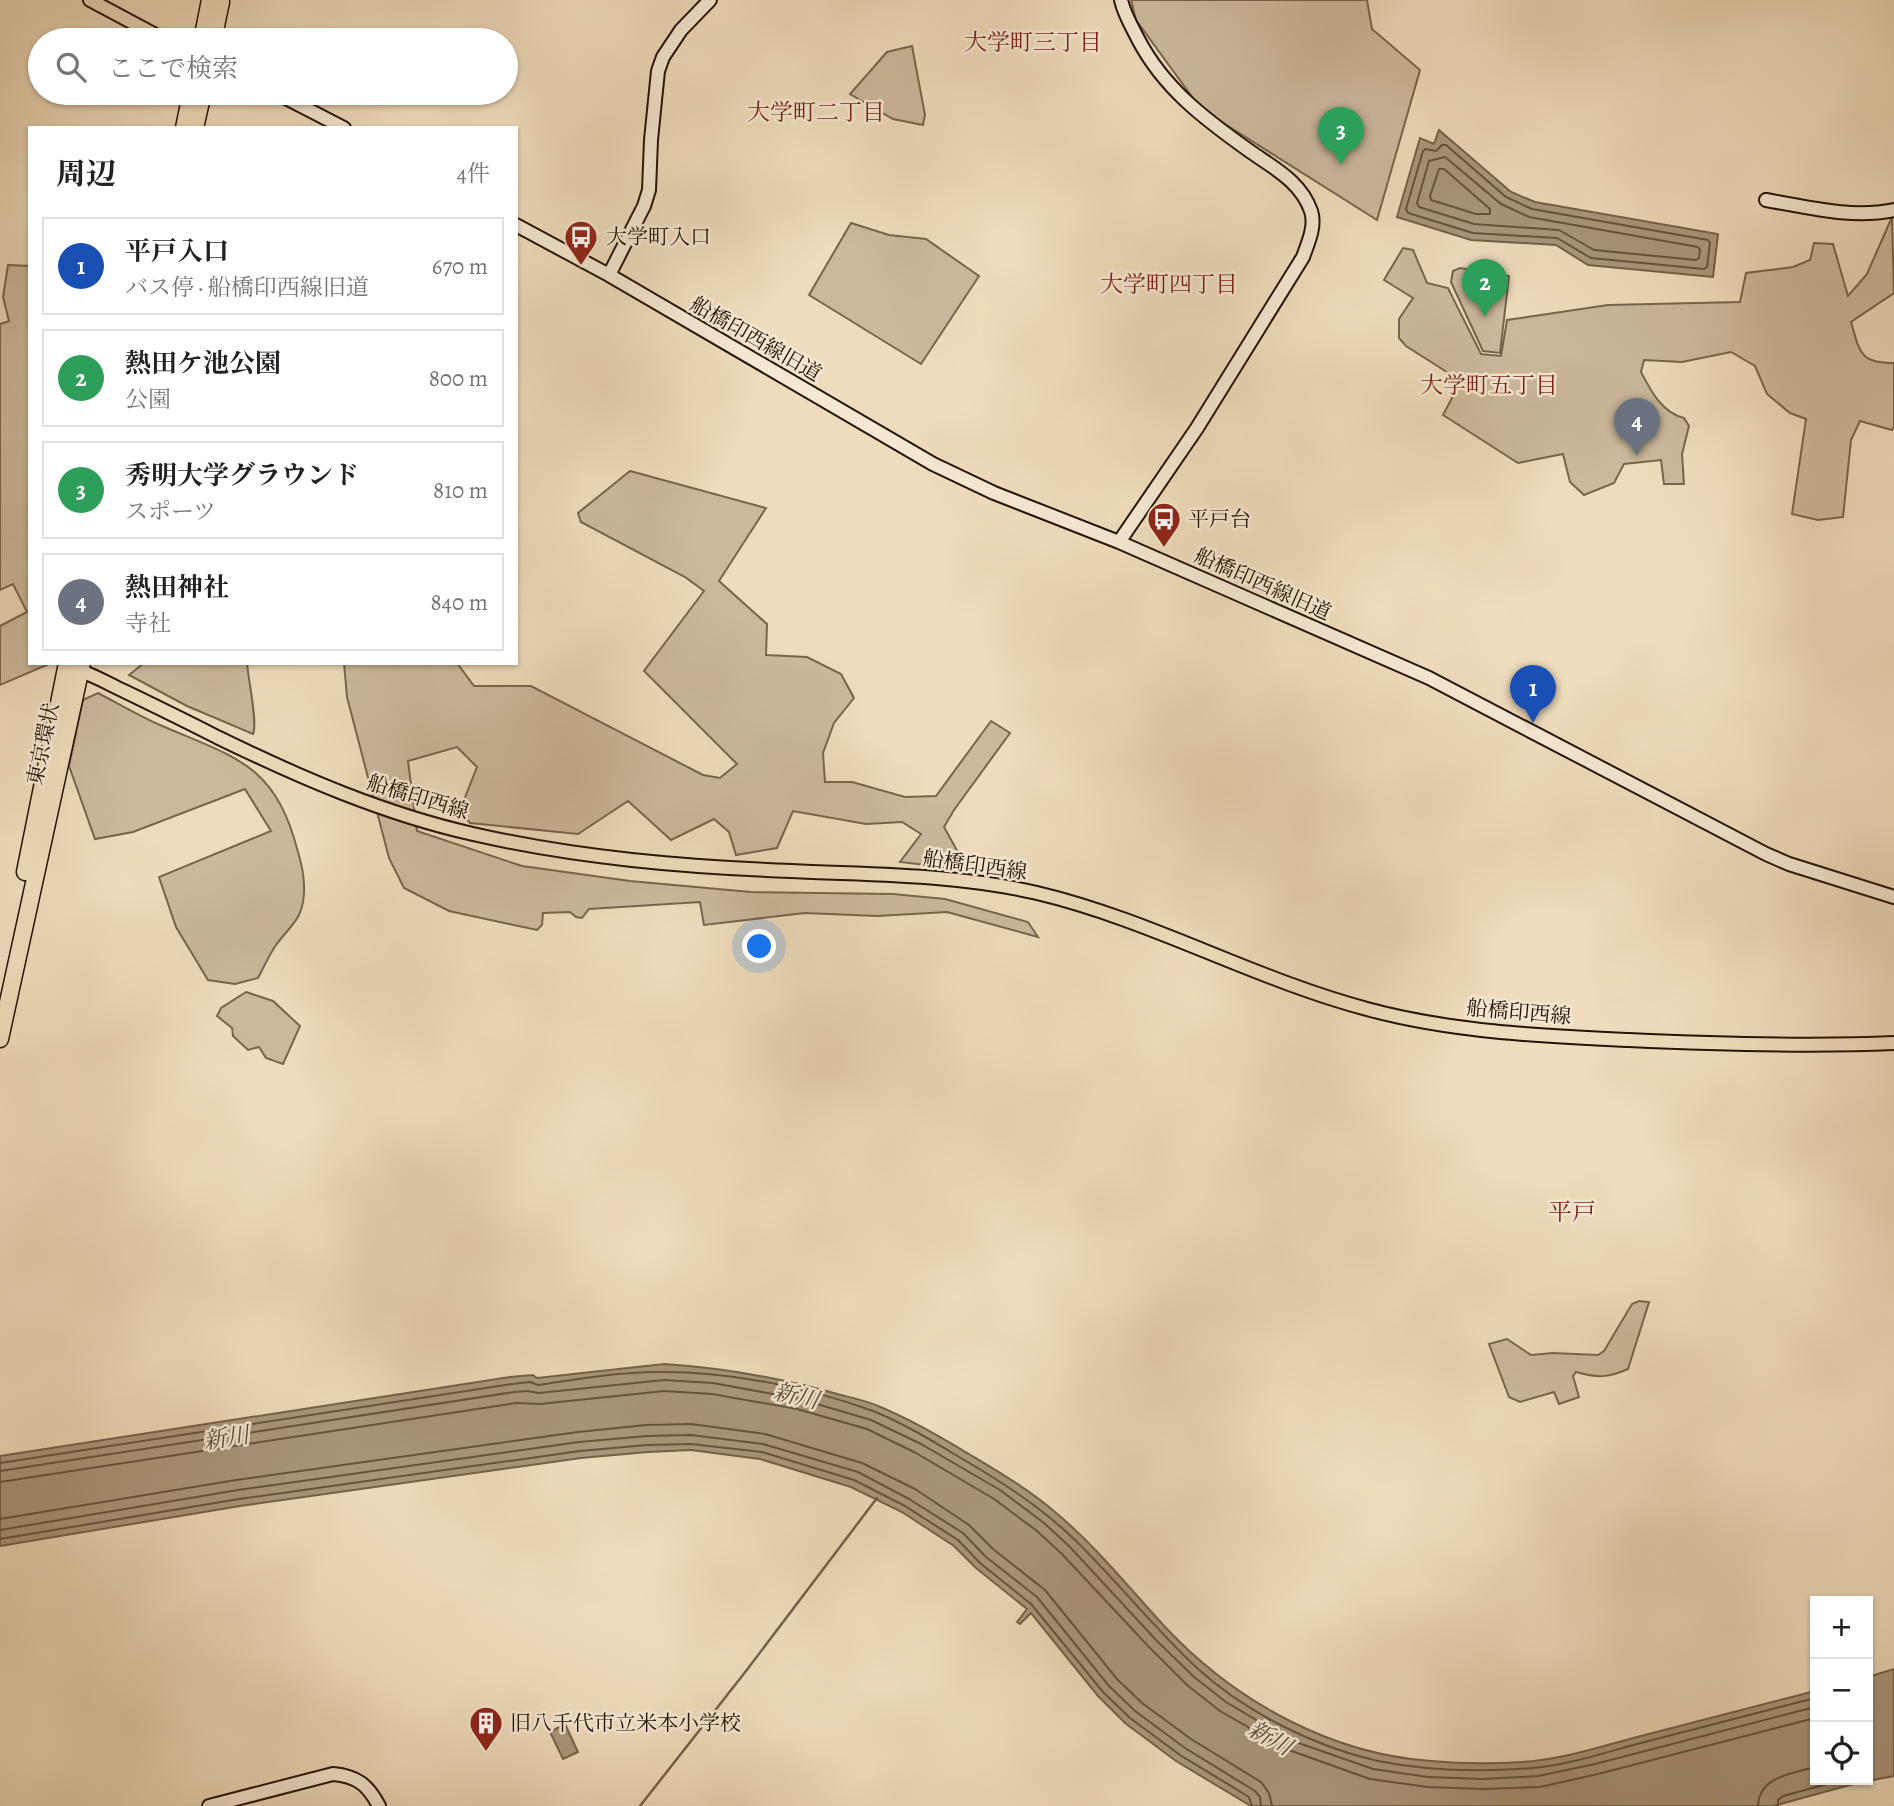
<!DOCTYPE html>
<html lang="ja">
<head>
<meta charset="utf-8">
<style>
  body { margin:0; font-family:Alegreya,"Noto Serif JP",serif; background:#f6f6f6; color:#202124 }
  .controls { position:absolute; right:21px; bottom:21px; display:grid; overflow:hidden; border-radius:0px; box-shadow:0 2px 5px #0004 }
  .controls button { width:63px; height:63px; display:grid; place-items:center; padding:0; border:0; border-bottom:2px solid #e0e0e0; background:#fff; color:#202124; font:35px sans-serif }
  .you { position:absolute; left:760px; top:947px; width:24px; height:24px; margin:-18px; border:5px solid #fff; border-radius:50%; background:#1a73e8; box-shadow:0 0 0 10px #1a73e833 }
  .badge { display:grid; place-items:center; width:46px; height:46px; border-radius:50%; background:#8f2418; color:#fff; font-size:23px; font-weight:700 }
  .pin { position:absolute; translate:-50% -58px; filter:drop-shadow(0 2px 4px #0008) }
  .pin::after { content:''; position:absolute; top:37px; width:24px; height:21px; background:inherit; clip-path:polygon(0 0,100% 0,50% 100%) }
  .list { margin:0; padding:0; list-style:none }
  h2 { display:flex; justify-content:space-between; align-items:center; height:91px; margin:0; padding:0 28px; font-size:30px }
  h2 small { font-size:23px; font-weight:400; color:#757577 }
  .list li { display:grid; grid-template-columns:46px 1fr auto; gap:21px; align-items:center; box-sizing:border-box; height:98px; margin:0 14px 14px; padding:0 14px; border:2px solid #e0e0e0; border-radius:0px }
  .list b { display:block; font-size:26px; white-space:nowrap }
  .list p { margin:0; font-size:23px; white-space:nowrap; color:#757577 }
  .list em { font-size:23px; font-style:normal; color:#757577 }
  .icon { flex:none; width:38px; height:38px; fill:none; stroke:currentColor; stroke-width:2; stroke-linecap:round; stroke-linejoin:round }
  .map { position:relative; flex:none; width:1894px; height:1806px; overflow:hidden }
  .search { position:absolute; background:#fff; box-shadow:0 2px 5px #0004; left:28px; top:28px; width:490px; height:77px; display:flex; align-items:center; gap:18px; box-sizing:border-box; padding:0 24px; border-radius:38px; color:#757577; font-size:26px }
  .panel { position:absolute; background:#fff; box-shadow:0 2px 5px #0004; left:28px; top:126px; width:490px; height:539px; border-radius:0px }
  .map>svg:first-child { display:block }
  .green { fill:#ccb99c; stroke:#78654e; stroke-width:2 }
  .water { fill:#aa977c; stroke:#74614a; stroke-width:2 }
  .lines { fill:none; stroke-linecap:round; stroke-linejoin:round }
  .shore { stroke:#67543e; stroke-width:2 }
  .stream { stroke:#74614a; stroke-width:2.5 }
  .secondary-casing { stroke:#241100; stroke-width:16 }
  .primary-casing { stroke:#241100; stroke-width:16 }
  .highway-casing { stroke:#241100; stroke-width:19 }
  .secondary { stroke:#f5e8d3; stroke-width:12 }
  .primary { stroke:#efdcbc; stroke-width:12 }
  .highway { stroke:#efdcbc; stroke-width:16 }
  .labels { text-anchor:middle; dominant-baseline:central; stroke-width:5; stroke-linejoin:round; paint-order:stroke }
  .poi-label { font-size:21px; fill:#241100; stroke:#f5e8d3; text-anchor:start }
  .street-label { font-size:21px; fill:#241100; stroke:#f5e8d3 }
  .neighbourhood-label { font-size:23px; fill:#7a1f14; stroke:#f5e8d3 }
  .water-label { font-size:23px; font-style:italic; fill:#604d38; stroke:#f5e8d3 }
  .quarter-label { font-size:24px; fill:#7a1f14; stroke:#f5e8d3 }
</style>
</head>
<body>
<div class="map">
<svg width="1894" height="1806" viewBox="0 0 1894 1806">
  <rect width="100%" height="100%" fill="#efdcbc"/>
  <filter id="stains"><feTurbulence type="fractalNoise" baseFrequency=".00286" numOctaves="4"/><feColorMatrix values="0 0 0 0 .2 0 0 0 0 .09 0 0 0 0 .02 0 0 0 .5 -.17"/></filter>
  <radialGradient id="worn" r=".72"><stop offset=".6" stop-color="#630" stop-opacity="0"/><stop offset="1" stop-color="#630" stop-opacity=".3"/></radialGradient>
  <path class="green" d="M 1131,0 L 1367,0 L 1372,29 L 1420,70 L 1377,220 L 1201,109 L 1136,20 Z
    M 912,46 L 925,115 L 923,125 L 893,119 L 850,94 L 887,52 Z
    M 1892,217 L 1894,293 L 1851,322 C 1860,352 1859,363 1894,363 L 1894,427 L 1892,430 L 1860,421 L 1851,440 L 1843,517 L 1818,520 L 1792,514 L 1806,419 L 1790,413 L 1767,394 L 1755,366 L 1731,352 L 1682,362 L 1644,360 L 1641,372 C 1651,391 1662,413 1684,418 L 1689,426 L 1682,454 L 1684,484 L 1664,484 L 1661,460 L 1624,464 L 1614,483 L 1584,495 L 1570,482 L 1563,454 L 1518,463 L 1443,415 L 1461,381 L 1406,346 L 1399,338 L 1399,319 L 1413,298 L 1384,280 L 1403,248 L 1413,250 L 1427,283 L 1448,288 L 1481,354 L 1501,356 L 1507,320 L 1608,305 L 1740,302 L 1746,273 L 1793,267 L 1810,260 L 1814,243 L 1833,244 L 1848,296 L 1867,274 Z
    M 851,223 L 889,235 L 926,239 L 979,276 L 921,364 L 809,295 Z
    M 8,265 L 30,266 L 30,663 L 51,663 L 0,685 L 0,626 L 27,612 L 13,584 L 0,590 L 0,324 L 9,321 L 3,297 Z
    M 1460,268 L 1509,276 L 1500,353 L 1483,351 L 1451,282 L 1453,271 Z
    M 630,471 L 766,508 L 719,581 L 767,624 L 766,655 L 807,657 L 841,674 L 854,698 L 834,723 L 823,753 L 825,782 L 852,782 L 905,797 L 936,796 L 991,721 L 1010,733 L 954,810 L 944,827 L 959,854 L 952,868 L 900,862 L 921,834 L 902,822 L 866,824 L 793,811 L 777,848 L 736,855 L 729,832 L 714,819 L 671,840 L 628,801 L 578,834 L 470,823 L 460,810 L 477,767 L 457,747 L 408,761 L 417,831 L 522,866 L 630,881 L 751,892 L 893,894 L 945,899 L 1028,922 L 1038,937 L 947,912 L 877,916 L 805,913 L 704,925 L 700,902 L 589,909 L 582,918 L 576,917 L 570,912 L 543,913 L 542,925 L 537,930 L 449,911 L 404,888 L 389,858 L 347,697 L 344,663 L 457,663 L 474,686 L 531,686 L 703,775 L 720,778 L 737,764 L 644,671 L 704,591 L 685,577 L 581,522 L 578,513 Z
    M 144,663 L 247,663 C 248,679 258,723 253,734 L 187,706 L 129,675 Z
    M 98,693 C 119,704 139,716 160,725 C 236,758 275,763 298,852 C 304,872 308,895 299,915 C 294,925 283,935 276,945 C 269,955 264,967 258,978 L 235,984 L 208,980 L 176,927 L 159,877 L 271,831 L 245,789 L 133,832 L 95,839 L 69,766 L 83,700 Z
    M 246,992 L 273,1001 L 300,1026 L 283,1064 L 266,1058 L 259,1047 L 248,1050 L 233,1036 L 232,1028 L 217,1016 L 221,1008 Z
    M 1639,1301 L 1649,1302 L 1628,1369 C 1608,1378 1597,1378 1576,1372 L 1573,1376 L 1579,1397 L 1559,1404 L 1554,1392 L 1520,1402 L 1509,1397 L 1489,1344 L 1507,1339 L 1531,1355 L 1553,1353 L 1598,1355 L 1604,1351 L 1632,1304 Z"/>
  <path class="water" d="M 1439,130 L 1511,192 L 1535,202 L 1718,234 L 1713,277 L 1588,265 L 1556,245 L 1471,240 L 1397,217 L 1420,138 L 1434,144 Z
    M 664,1364 C 725,1368 782,1378 841,1395 C 853,1398 867,1401 878,1406 C 910,1419 940,1437 969,1454 C 999,1472 1028,1489 1055,1512 C 1096,1546 1130,1589 1166,1628 C 1235,1701 1330,1754 1431,1761 C 1464,1764 1500,1764 1534,1761 C 1570,1757 1606,1745 1641,1736 C 1699,1721 1757,1706 1815,1691 L 1815,1780 L 1868,1780 L 1868,1677 L 1894,1669 L 1894,1776 L 1857,1783 L 1773,1806 L 1251,1806 L 1176,1761 L 1125,1723 L 1098,1696 L 1031,1613 L 1020,1624 L 1017,1622 L 1027,1609 L 976,1568 L 954,1546 L 902,1512 L 851,1487 L 760,1459 L 691,1450 L 648,1452 L 581,1458 L 240,1506 L 0,1546 L 0,1456 L 510,1377 L 533,1375 L 537,1378 Z
    M 565,1724 L 578,1752 L 563,1759 L 550,1732 Z"/>
  <g class="lines">
    <path class="shore" d="M 1442,145 L 1446,145 L 1506,197 L 1532,209 L 1708,240 L 1710,243 L 1707,267 L 1704,269 L 1591,258 L 1557,238 L 1473,233 L 1408,213 L 1406,209 L 1423,151 L 1426,149 L 1436,151 Z
      M 1445,157 L 1501,204 L 1529,217 L 1698,247 L 1700,250 L 1699,258 L 1696,260 L 1594,250 L 1559,230 L 1474,224 L 1419,207 L 1417,203 L 1429,161 Z
      M 1439,169 L 1444,169 L 1490,209 L 1490,214 L 1476,214 L 1431,200 L 1430,196 Z
      M 0,1463 L 512,1384 L 530,1382 L 538,1385 C 580,1379 623,1371 665,1372 C 732,1372 810,1388 873,1411 C 901,1422 928,1438 954,1454 C 997,1479 1039,1505 1075,1540 C 1117,1581 1154,1628 1197,1668 C 1245,1712 1315,1747 1378,1761 C 1428,1771 1483,1772 1533,1768 C 1568,1765 1603,1753 1637,1744 C 1696,1729 1756,1713 1815,1698
      M 0,1471 L 514,1392 L 527,1391 L 539,1393 L 664,1380 L 713,1383 L 800,1399 L 871,1420 L 921,1444 L 1000,1490 L 1044,1523 L 1069,1546 L 1156,1640 L 1194,1677 L 1226,1702 L 1290,1740 L 1373,1769 L 1428,1777 L 1482,1779 L 1538,1776 L 1595,1764 L 1815,1707
      M 0,1482 L 516,1403 L 540,1404 L 664,1391 L 712,1394 L 797,1409 L 867,1429 L 916,1453 L 994,1499 L 1037,1531 L 1062,1554 L 1149,1647 L 1187,1685 L 1220,1711 L 1286,1749 L 1370,1779 L 1428,1787 L 1482,1789 L 1540,1787 L 1598,1774 L 1815,1718
      M 0,1519 L 236,1480 L 578,1432 L 646,1425 L 691,1424 L 765,1434 L 862,1463 L 915,1489 L 969,1525 L 993,1549 L 1045,1590 L 1117,1679 L 1142,1703 L 1191,1739 L 1261,1782 L 1269,1793 L 1272,1806
      M 0,1530 L 238,1490 L 579,1442 L 647,1436 L 691,1435 L 763,1444 L 858,1472 L 909,1499 L 963,1533 L 986,1557 L 1037,1597 L 1109,1686 L 1135,1711 L 1185,1748 L 1255,1791 L 1260,1797 L 1261,1806
      M 0,1539 L 239,1499 L 580,1451 L 647,1445 L 691,1444 L 762,1452 L 854,1480 L 905,1506 L 958,1540 L 980,1563 L 1031,1604 L 1103,1692 L 1130,1718 L 1180,1755 L 1249,1797 L 1252,1806
      M 1758,1806 C 1759,1776 1792,1774 1815,1767
      M 1778,1806 L 1778,1800 L 1783,1796 L 1842,1780"/>
    <path class="stream" d="M 640,1806 L 746,1671 L 877,1498"/>
    <defs>
      <path id="secondary" d="M 276,93 L 344,128
        M 1766,200 C 1807,207 1852,219 1894,210
        M 516,225 L 609,275 L 933,464 L 994,493 L 1119,542 L 1429,678 L 1766,854 L 1789,864 L 1894,897
        M 609,275 L 644,206 L 649,190 L 651,140 L 658,71 L 663,57 L 681,30 L 710,0
        M 1119,542 L 1197,428 L 1303,257 C 1308,243 1316,226 1311,211 C 1301,182 1274,168 1251,152 C 1206,120 1164,89 1138,39 C 1132,27 1124,14 1121,0
        M 209,1806 L 333,1774 C 357,1776 368,1785 379,1806"/>
      <path id="primary" d="M 90,0 L 165,40
        M 72,668 C 90,673 107,683 124,691 C 155,706 186,721 217,737 C 299,777 384,814 473,834 C 578,858 685,867 792,871 C 874,875 956,874 1037,893 C 1151,920 1254,979 1367,1009 C 1451,1032 1542,1036 1629,1040 C 1717,1044 1806,1047 1894,1043"/>
      <path id="highway" d="M 202,40 L 210,0
        M 213,40 L 221,2
        M 184,128 L 191,93
        M 195,128 L 203,93
        M 25,872 L 67,663
        M 0,1039 L 82,663"/>
    </defs>
    <use href="#secondary" class="secondary-casing"/>
    <use href="#primary" class="primary-casing"/>
    <use href="#highway" class="highway-casing"/>
    <use href="#secondary" class="secondary"/>
    <use href="#primary" class="primary"/>
    <use href="#highway" class="highway"/>
  </g>
  <defs>
    <symbol id="bus-pin" viewBox="-11 -11 22 30"><path d="M0 17L-7.5 6A9.5 9.5 0 1 1 7.5 6Z" fill="#8f2418" stroke="#f5e8d3"/><path d="M-5-6H5V4H4V6H2V4H-2V6H-4V4H-5ZM-3.5-4V0h7V-4ZM-3.5 1.2v1.5H-2V1.2ZM2 1.2v1.5H3.5V1.2Z" fill="#fff"/></symbol>
    <symbol id="building-pin" viewBox="-11 -11 22 30"><path d="M0 17L-7.5 6A9.5 9.5 0 1 1 7.5 6Z" fill="#8f2418" stroke="#f5e8d3"/><path d="M-4-6H4V6H1V3H-1V6H-4ZM-2.5-4.3h1.7v1.8h-1.7ZM.8-4.3h1.7v1.8H.8ZM-2.5-1h1.7V.8h-1.7ZM.8-1h1.7V.8H.8Z" fill="#fff"/></symbol>
  </defs>
  <g fill-rule="evenodd">
    <use href="#bus-pin" x="562" y="218" width="38" height="52"/>
    <use href="#bus-pin" x="1145" y="500" width="38" height="52"/>
    <use href="#building-pin" x="467" y="1704" width="38" height="52"/>
  </g>
  <g class="labels">
    <g class="poi-label">
      <text x="606" y="237">大学町入口</text>
      <text x="1188" y="519">平戸台</text>
      <text x="510" y="1723">旧八千代市立米本小学校</text>
    </g>
    <g class="street-label">
      <text transform="translate(756 339) rotate(30)">船橋印西線旧道</text>
      <text transform="translate(1263 584) rotate(24)">船橋印西線旧道</text>
      <text transform="translate(43 744) rotate(-78)">東京環状</text>
      <text transform="translate(418 797) rotate(17)">船橋印西線</text>
      <text transform="translate(975 865) rotate(8)">船橋印西線</text>
      <text transform="translate(1519 1012) rotate(5)">船橋印西線</text>
    </g>
    <g class="neighbourhood-label">
      <text x="1033" y="42">大学町三丁目</text>
      <text x="816" y="112">大学町二丁目</text>
      <text x="1169" y="284">大学町四丁目</text>
      <text x="1489" y="385">大学町五丁目</text>
    </g>
    <g class="water-label">
      <text transform="translate(796 1396) rotate(13)">新川</text>
      <text transform="translate(226 1438) rotate(-9)">新川</text>
      <text transform="translate(1270 1738) rotate(29)">新川</text>
    </g>
    <g class="quarter-label">
      <text x="1572" y="1212">平戸</text>
    </g>
  </g>
  <rect width="100%" height="100%" filter="url(#stains)"/>
  <rect width="100%" height="100%" fill="url(#worn)"/>
</svg>
<div class="controls">
<button>+</button>
<button>−</button>
<button><svg class="icon" aria-label="locate" viewBox="0 0 24 24"><circle cx="12" cy="12" r="6"/><path d="M12 2v4M12 18v4M2 12h4M18 12h4"/></svg></button>
</div>
<div class="you"></div>
<div class="pin badge" style="left:1533px;top:723px;background:#1a4fb4">1</div>
<div class="pin badge" style="left:1485px;top:317px;background:#2e9e5b">2</div>
<div class="pin badge" style="left:1341px;top:165px;background:#2e9e5b">3</div>
<div class="pin badge" style="left:1637px;top:456px;background:#6b7280">4</div>
<div class="search"><svg class="icon" aria-label="search" viewBox="0 0 24 24"><circle cx="10" cy="10" r="6"/><path d="M15 15l6 6"/></svg>ここで検索</div>
<section class="panel">
<h2>周辺<small>4件</small></h2>
<ul class="list">
<li><span class="badge" style="background:#1a4fb4">1</span><div><b>平戸入口</b><p>バス停 · 船橋印西線旧道</p></div><em>670 m</em></li>
<li><span class="badge" style="background:#2e9e5b">2</span><div><b>熱田ケ池公園</b><p>公園</p></div><em>800 m</em></li>
<li><span class="badge" style="background:#2e9e5b">3</span><div><b>秀明大学グラウンド</b><p>スポーツ</p></div><em>810 m</em></li>
<li><span class="badge" style="background:#6b7280">4</span><div><b>熱田神社</b><p>寺社</p></div><em>840 m</em></li>
</ul>
</section>
</div>
</body>
</html>
